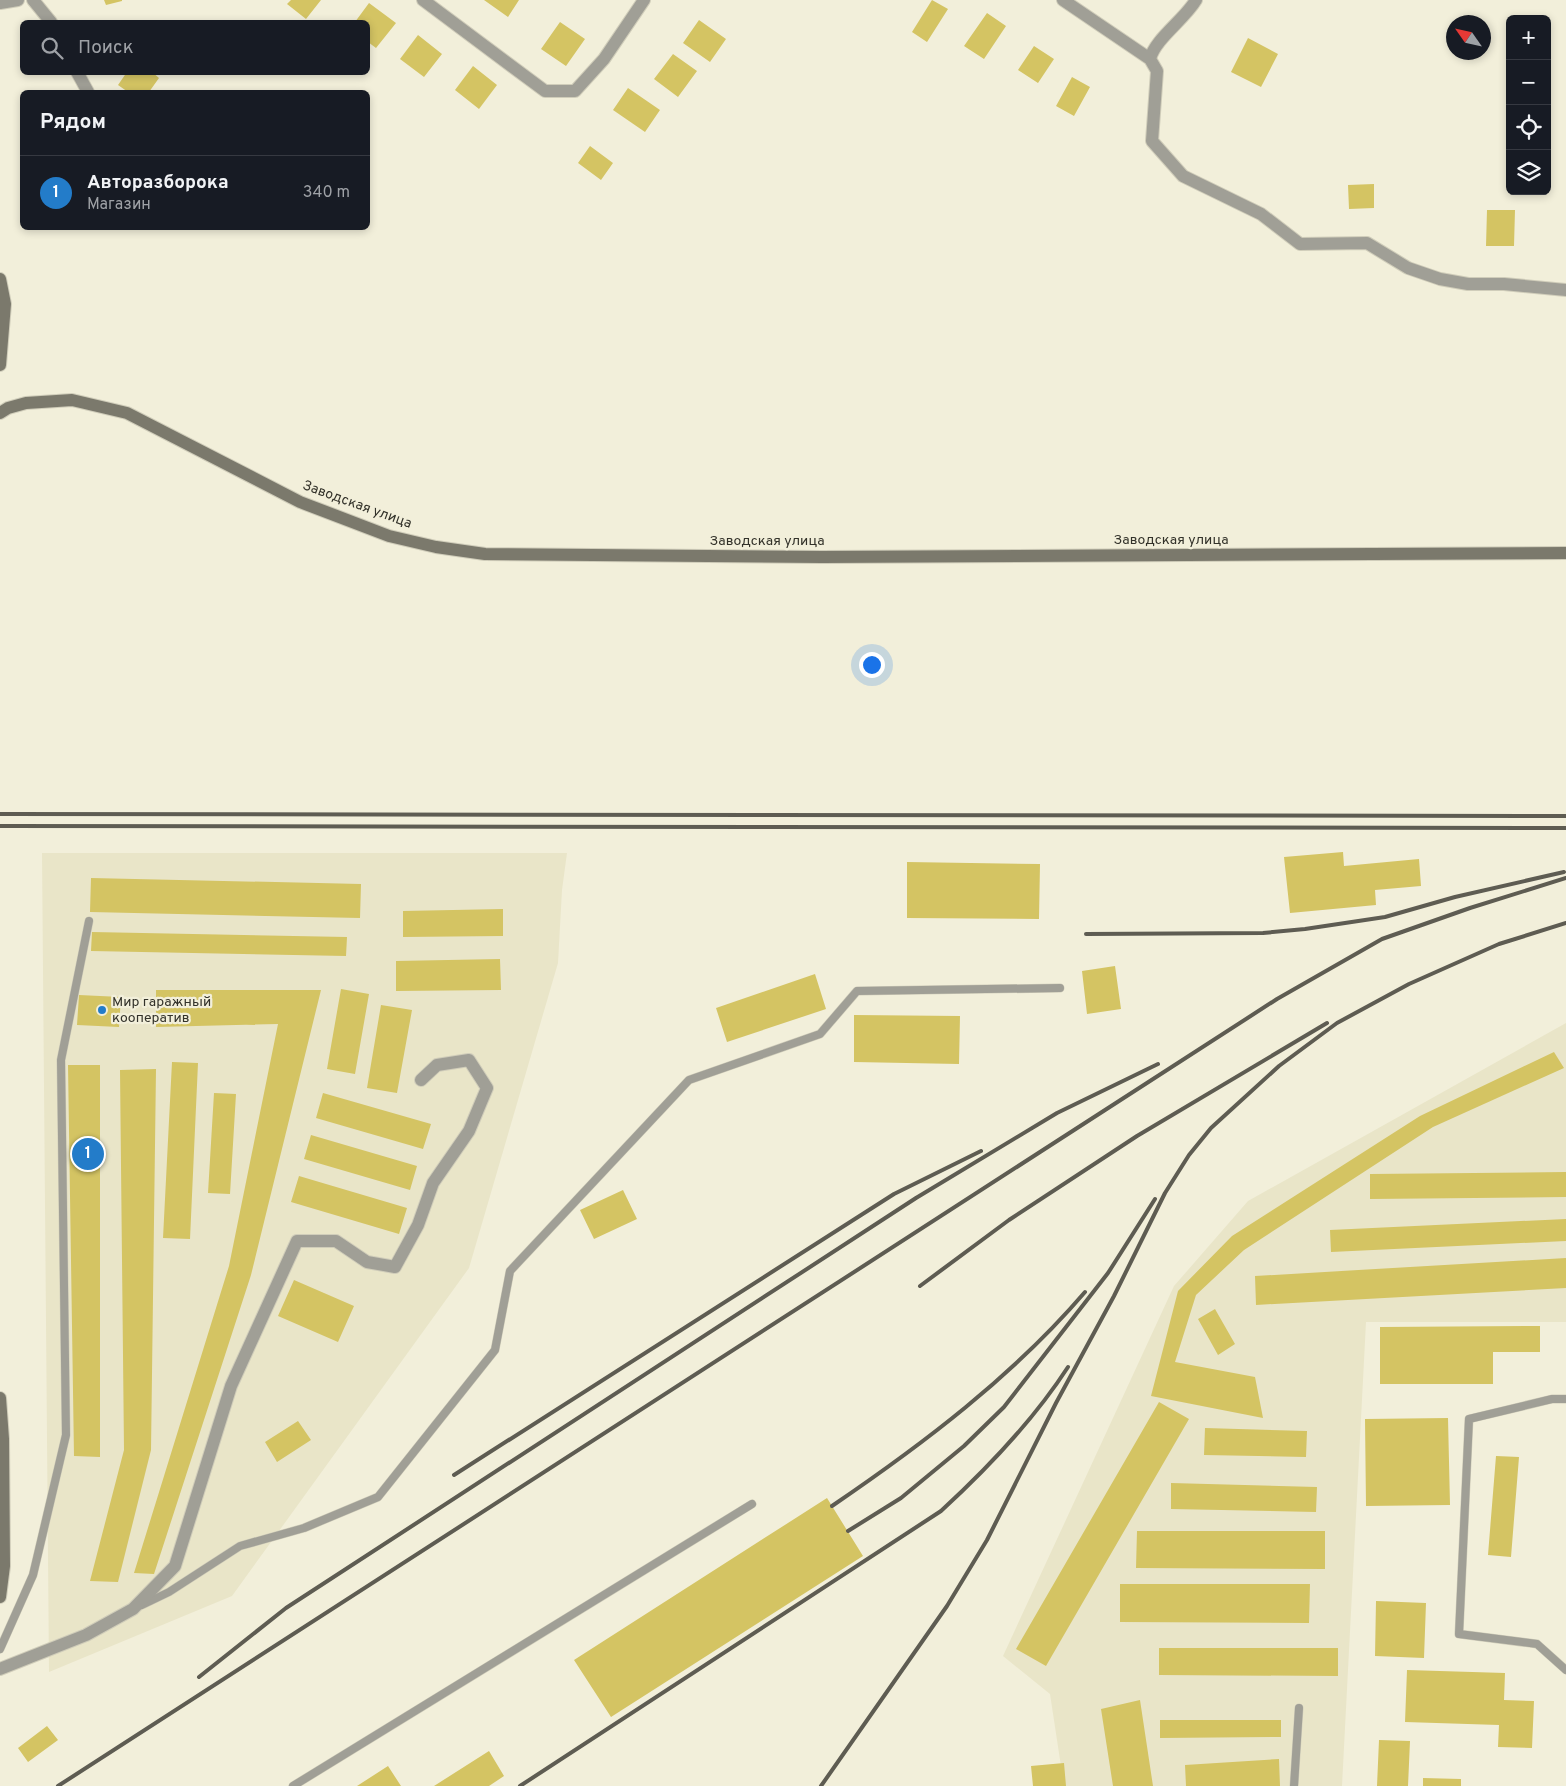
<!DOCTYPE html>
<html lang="ru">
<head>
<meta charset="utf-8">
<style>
  body { margin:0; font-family:Overpass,sans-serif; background:#20242c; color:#f1f3f6 }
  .controls { position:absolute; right:15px; top:15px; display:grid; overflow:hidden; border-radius:8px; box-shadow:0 2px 8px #0003 }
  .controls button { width:45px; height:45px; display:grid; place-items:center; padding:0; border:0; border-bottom:1px solid #363941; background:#171b24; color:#f1f3f6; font:25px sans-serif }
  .compass { position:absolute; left:1446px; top:15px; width:45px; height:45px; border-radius:50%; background:#171b24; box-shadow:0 2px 8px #0003; rotate:304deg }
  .you { position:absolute; left:871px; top:664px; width:18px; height:18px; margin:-12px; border:4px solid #fff; border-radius:50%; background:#1a73e8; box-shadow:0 0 0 8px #1a73e833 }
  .badge { display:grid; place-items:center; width:32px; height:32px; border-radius:50%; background:#237cc9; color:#fff; font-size:16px; font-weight:700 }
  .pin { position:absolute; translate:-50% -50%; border:2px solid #fff; box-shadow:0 1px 5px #0006 }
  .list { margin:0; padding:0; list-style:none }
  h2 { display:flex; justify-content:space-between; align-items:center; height:65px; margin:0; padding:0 20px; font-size:21px }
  h2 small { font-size:16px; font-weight:400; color:#9ea1a6 }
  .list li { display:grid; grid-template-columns:32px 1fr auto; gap:15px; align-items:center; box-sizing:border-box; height:75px; padding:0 20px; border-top:1px solid #363941 }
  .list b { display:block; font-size:19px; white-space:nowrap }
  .list p { margin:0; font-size:16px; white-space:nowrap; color:#9ea1a6 }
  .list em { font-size:16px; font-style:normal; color:#9ea1a6 }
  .icon { flex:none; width:28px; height:28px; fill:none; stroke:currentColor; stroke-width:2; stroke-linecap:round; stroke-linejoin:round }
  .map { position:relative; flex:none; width:1566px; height:1786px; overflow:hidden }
  .search { position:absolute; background:#171b24; box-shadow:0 2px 8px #0003; left:20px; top:20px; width:350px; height:55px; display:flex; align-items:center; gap:12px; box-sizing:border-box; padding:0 18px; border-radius:8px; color:#9ea1a6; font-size:19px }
  .panel { position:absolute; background:#171b24; box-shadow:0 2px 8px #0003; left:20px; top:90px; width:350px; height:140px; border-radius:8px }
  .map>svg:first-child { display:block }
  .built { fill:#e9e5c8 }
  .building { fill:#d4c463 }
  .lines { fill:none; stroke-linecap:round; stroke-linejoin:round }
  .lane-casing { stroke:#d0cdba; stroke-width:9 }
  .street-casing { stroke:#d0cdba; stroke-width:14 }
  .secondary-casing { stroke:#d0cdba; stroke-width:14 }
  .lane { stroke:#a09f96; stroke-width:8 }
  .street { stroke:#a09f96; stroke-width:12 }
  .secondary { stroke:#7b796c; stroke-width:12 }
  .rail { stroke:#5e5c52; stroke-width:4 }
  .poi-dot { fill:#237cc9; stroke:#f2efda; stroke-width:2 }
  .labels { text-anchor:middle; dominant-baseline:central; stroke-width:4.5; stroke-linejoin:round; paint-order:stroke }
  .street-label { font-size:14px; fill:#33322a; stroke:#f2efda }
  .poi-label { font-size:14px; fill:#33322a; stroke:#f2efda; text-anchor:start }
</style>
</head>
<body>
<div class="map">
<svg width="1566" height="1786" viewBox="0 0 1566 1786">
  <rect width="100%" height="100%" fill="#f2efda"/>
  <path class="built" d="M 42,853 L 567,853 L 562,890 L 558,963 L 469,1268 L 232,1596 L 49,1672 Z
    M 1566,1023 L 1566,1322 L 1366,1322 L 1342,1786 L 1064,1786 L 1050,1694 L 1003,1656 L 1174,1286 L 1248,1201 Z"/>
  <path class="building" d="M 104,0 L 122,0 L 122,1 L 106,5 Z
    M 291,0 L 321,0 L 306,19 L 287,4 Z
    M 484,0 L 519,0 L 508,17 Z
    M 932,0 L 948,9 L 927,42 L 912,32 Z
    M 369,3 L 396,23 L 376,48 L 368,42 L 368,22 L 355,22 Z
    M 987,13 L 1006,26 L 984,59 L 964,46 Z
    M 699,20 L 726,39 L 710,62 L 683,43 Z
    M 560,22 L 585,39 L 566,66 L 541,49 Z
    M 418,35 L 442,54 L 424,77 L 400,59 Z
    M 1248,38 L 1278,54 L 1261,87 L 1231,72 Z
    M 1034,46 L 1054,59 L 1038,83 L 1018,70 Z
    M 673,54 L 697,71 L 678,97 L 654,79 Z
    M 473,66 L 497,85 L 479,109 L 455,90 Z
    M 127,72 L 152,72 L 159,78 L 149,92 L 128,92 L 118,85 Z
    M 1072,77 L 1090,87 L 1074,116 L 1056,106 Z
    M 628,88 L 660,110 L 645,132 L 613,110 Z
    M 590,146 L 613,163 L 601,180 L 578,163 Z
    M 1374,184 L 1374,208 L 1349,209 L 1348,185 Z
    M 1487,210 L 1515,210 L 1514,246 L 1486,246 Z
    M 1343,852 L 1344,866 L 1419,859 L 1421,886 L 1375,890 L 1376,905 L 1290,913 L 1284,857 Z
    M 907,862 L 1040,864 L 1039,919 L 907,918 Z
    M 91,878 L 361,884 L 360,918 L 90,912 Z
    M 503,909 L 503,936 L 403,937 L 403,911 Z
    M 92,932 L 347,937 L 346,956 L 91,951 Z
    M 500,959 L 501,990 L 396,991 L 396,961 Z
    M 1115,966 L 1121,1009 L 1087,1014 L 1082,971 Z
    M 815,974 L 826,1009 L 727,1042 L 716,1008 Z
    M 341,989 L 369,994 L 355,1074 L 327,1069 Z
    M 156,990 L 321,990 L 251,1275 L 154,1574 L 134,1573 L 229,1266 L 278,1024 L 156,1027 Z
    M 79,995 L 121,997 L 119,1027 L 77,1025 Z
    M 381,1005 L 412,1010 L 397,1093 L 367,1088 Z
    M 854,1015 L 960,1016 L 959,1064 L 854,1062 Z
    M 1554,1052 L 1564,1068 L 1433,1127 L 1244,1250 L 1196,1295 L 1175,1362 L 1255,1377 L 1263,1418 L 1151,1396 L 1178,1291 L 1232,1236 L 1420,1116 Z
    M 172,1062 L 198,1063 L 190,1239 L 163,1238 Z
    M 68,1065 L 100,1065 L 100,1457 L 74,1456 Z
    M 156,1069 L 151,1450 L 118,1582 L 90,1581 L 124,1450 L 120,1070 Z
    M 214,1093 L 236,1094 L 230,1194 L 208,1193 Z
    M 323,1093 L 431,1124 L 423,1149 L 316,1118 Z
    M 311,1135 L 417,1166 L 410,1190 L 304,1159 Z
    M 1566,1172 L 1566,1197 L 1370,1199 L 1370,1174 Z
    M 299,1176 L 407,1208 L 399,1234 L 291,1202 Z
    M 623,1190 L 637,1219 L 594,1239 L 580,1210 Z
    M 1566,1219 L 1566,1241 L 1331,1252 L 1330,1230 Z
    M 1566,1258 L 1566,1288 L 1256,1305 L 1255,1276 Z
    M 294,1280 L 354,1306 L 338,1342 L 278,1316 Z
    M 1215,1309 L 1235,1344 L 1218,1355 L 1198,1319 Z
    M 1540,1326 L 1540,1352 L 1493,1352 L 1493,1384 L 1380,1384 L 1380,1327 Z
    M 1159,1402 L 1189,1419 L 1046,1666 L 1016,1649 Z
    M 1448,1418 L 1450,1505 L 1366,1506 L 1365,1419 Z
    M 298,1421 L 311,1440 L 277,1462 L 265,1442 Z
    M 1205,1428 L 1307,1431 L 1306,1457 L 1204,1455 Z
    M 1496,1456 L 1519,1457 L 1511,1557 L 1488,1555 Z
    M 1171,1483 L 1317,1487 L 1316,1512 L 1171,1509 Z
    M 827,1498 L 863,1556 L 611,1717 L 574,1660 Z
    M 1137,1531 L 1325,1531 L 1325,1569 L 1136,1568 Z
    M 1120,1584 L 1310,1584 L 1309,1623 L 1120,1622 Z
    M 1376,1601 L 1426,1603 L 1424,1658 L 1375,1656 Z
    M 1159,1648 L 1338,1648 L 1338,1676 L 1159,1675 Z
    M 1407,1670 L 1505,1673 L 1504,1700 L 1534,1701 L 1532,1748 L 1498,1747 L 1499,1725 L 1405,1722 Z
    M 1140,1700 L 1153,1786 L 1113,1786 L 1101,1709 Z
    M 1160,1720 L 1281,1720 L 1281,1737 L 1160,1738 Z
    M 47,1726 L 58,1740 L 28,1762 L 18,1748 Z
    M 1379,1740 L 1410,1741 L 1408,1786 L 1377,1786 Z
    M 489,1751 L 504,1776 L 489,1786 L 434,1786 Z
    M 1279,1759 L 1280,1786 L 1186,1786 L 1185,1765 Z
    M 1064,1763 L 1066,1786 L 1033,1786 L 1031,1766 Z
    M 388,1766 L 401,1786 L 357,1786 Z
    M 1423,1778 L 1461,1779 L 1461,1786 L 1423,1786 Z"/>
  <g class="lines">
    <defs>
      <path id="lane" d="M 1566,1399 L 1552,1399 L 1469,1419 L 1459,1634 L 1537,1644 L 1566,1670
        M 142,1605 L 169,1592 L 240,1546 L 304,1528 L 378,1497 L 495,1350 L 510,1271 L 689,1080 L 820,1034 L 857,991 L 1060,988
        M 0,1649 L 33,1575 L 66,1435 L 61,1060 L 89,921
        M 293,1786 L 752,1504
        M 1294,1786 L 1299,1708"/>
      <path id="street" d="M 33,0 L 51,22
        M 423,0 L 545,91 L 575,91 L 604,59 L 644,0
        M 1063,0 L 1150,59 L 1157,71 L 1152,141 L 1183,176 L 1261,214 L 1300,244 L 1367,243 L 1408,268 L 1440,279 L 1468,284 L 1504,284 L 1566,290
        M 0,3 L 18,0
        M 1150,59 C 1155,39 1184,20 1196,0
        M 77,72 L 88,92
        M 0,1669 L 86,1635 L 133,1609 L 175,1566 L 231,1386 L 297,1241 L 336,1241 L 367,1262 L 395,1267 L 418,1225 L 433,1183 L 469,1131 L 487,1088 L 469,1060 L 437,1065 L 421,1080"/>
      <path id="secondary" d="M 0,279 L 5,304 L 0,365
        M 0,413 L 8,408 L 26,403 L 72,400 L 127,413 L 300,502 L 389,536 L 436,547 L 485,554 L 822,557 L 1566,553
        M 0,1398 L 3,1439 L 4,1566 L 0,1597"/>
    </defs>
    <use href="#lane" class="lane-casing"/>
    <use href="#street" class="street-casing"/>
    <use href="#secondary" class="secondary-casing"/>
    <use href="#lane" class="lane"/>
    <use href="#street" class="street"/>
    <use href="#secondary" class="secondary"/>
    <path class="rail" d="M 0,814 L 1566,816
      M 0,826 L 1566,828
      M 1086,934 L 1263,933 L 1305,929 L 1385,917 L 1455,897 L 1564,872
      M 920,1286 L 1009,1220 L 1137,1136 L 1327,1023
      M 454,1475 L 894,1194 L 981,1151
      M 832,1506 C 923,1444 1013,1376 1085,1292
      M 848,1531 L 901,1498 L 964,1446 L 1004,1407 L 1108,1273 L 1155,1199
      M 199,1677 L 286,1608 L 916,1198 L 1057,1113 L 1158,1064
      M 58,1786 L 1277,999 L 1382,939 L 1470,908 L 1566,878
      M 520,1786 L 941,1511 C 989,1467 1033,1421 1068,1367
      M 821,1786 L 947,1606 L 987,1540 L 1056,1403 L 1114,1296 L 1165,1193 L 1189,1155 L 1211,1128 L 1279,1066 L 1337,1023 L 1409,984 L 1499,944 L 1566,923"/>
  </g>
  <circle class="poi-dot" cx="102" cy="1010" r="5"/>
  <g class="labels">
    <g class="street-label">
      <text transform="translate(357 505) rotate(20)">Заводская улица</text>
      <text x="1171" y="540">Заводская улица</text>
      <text x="767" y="541">Заводская улица</text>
    </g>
    <g class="poi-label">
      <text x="112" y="1002">Мир гаражный<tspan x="112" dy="16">кооператив</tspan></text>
    </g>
  </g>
</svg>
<div class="controls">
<button>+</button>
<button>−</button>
<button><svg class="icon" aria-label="locate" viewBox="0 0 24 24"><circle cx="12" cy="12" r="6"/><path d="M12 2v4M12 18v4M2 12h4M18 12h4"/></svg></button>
<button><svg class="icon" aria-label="layers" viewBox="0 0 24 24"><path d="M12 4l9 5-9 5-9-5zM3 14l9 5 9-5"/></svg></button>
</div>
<svg class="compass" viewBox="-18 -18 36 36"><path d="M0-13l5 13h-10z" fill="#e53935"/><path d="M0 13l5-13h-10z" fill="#9ea1a6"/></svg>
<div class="you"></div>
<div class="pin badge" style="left:88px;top:1154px">1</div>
<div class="search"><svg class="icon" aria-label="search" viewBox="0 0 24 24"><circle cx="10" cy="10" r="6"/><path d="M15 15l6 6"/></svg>Поиск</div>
<section class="panel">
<h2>Рядом<small></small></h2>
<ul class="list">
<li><span class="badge">1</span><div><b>Авторазборока</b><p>Магазин</p></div><em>340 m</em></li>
</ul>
</section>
</div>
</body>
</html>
